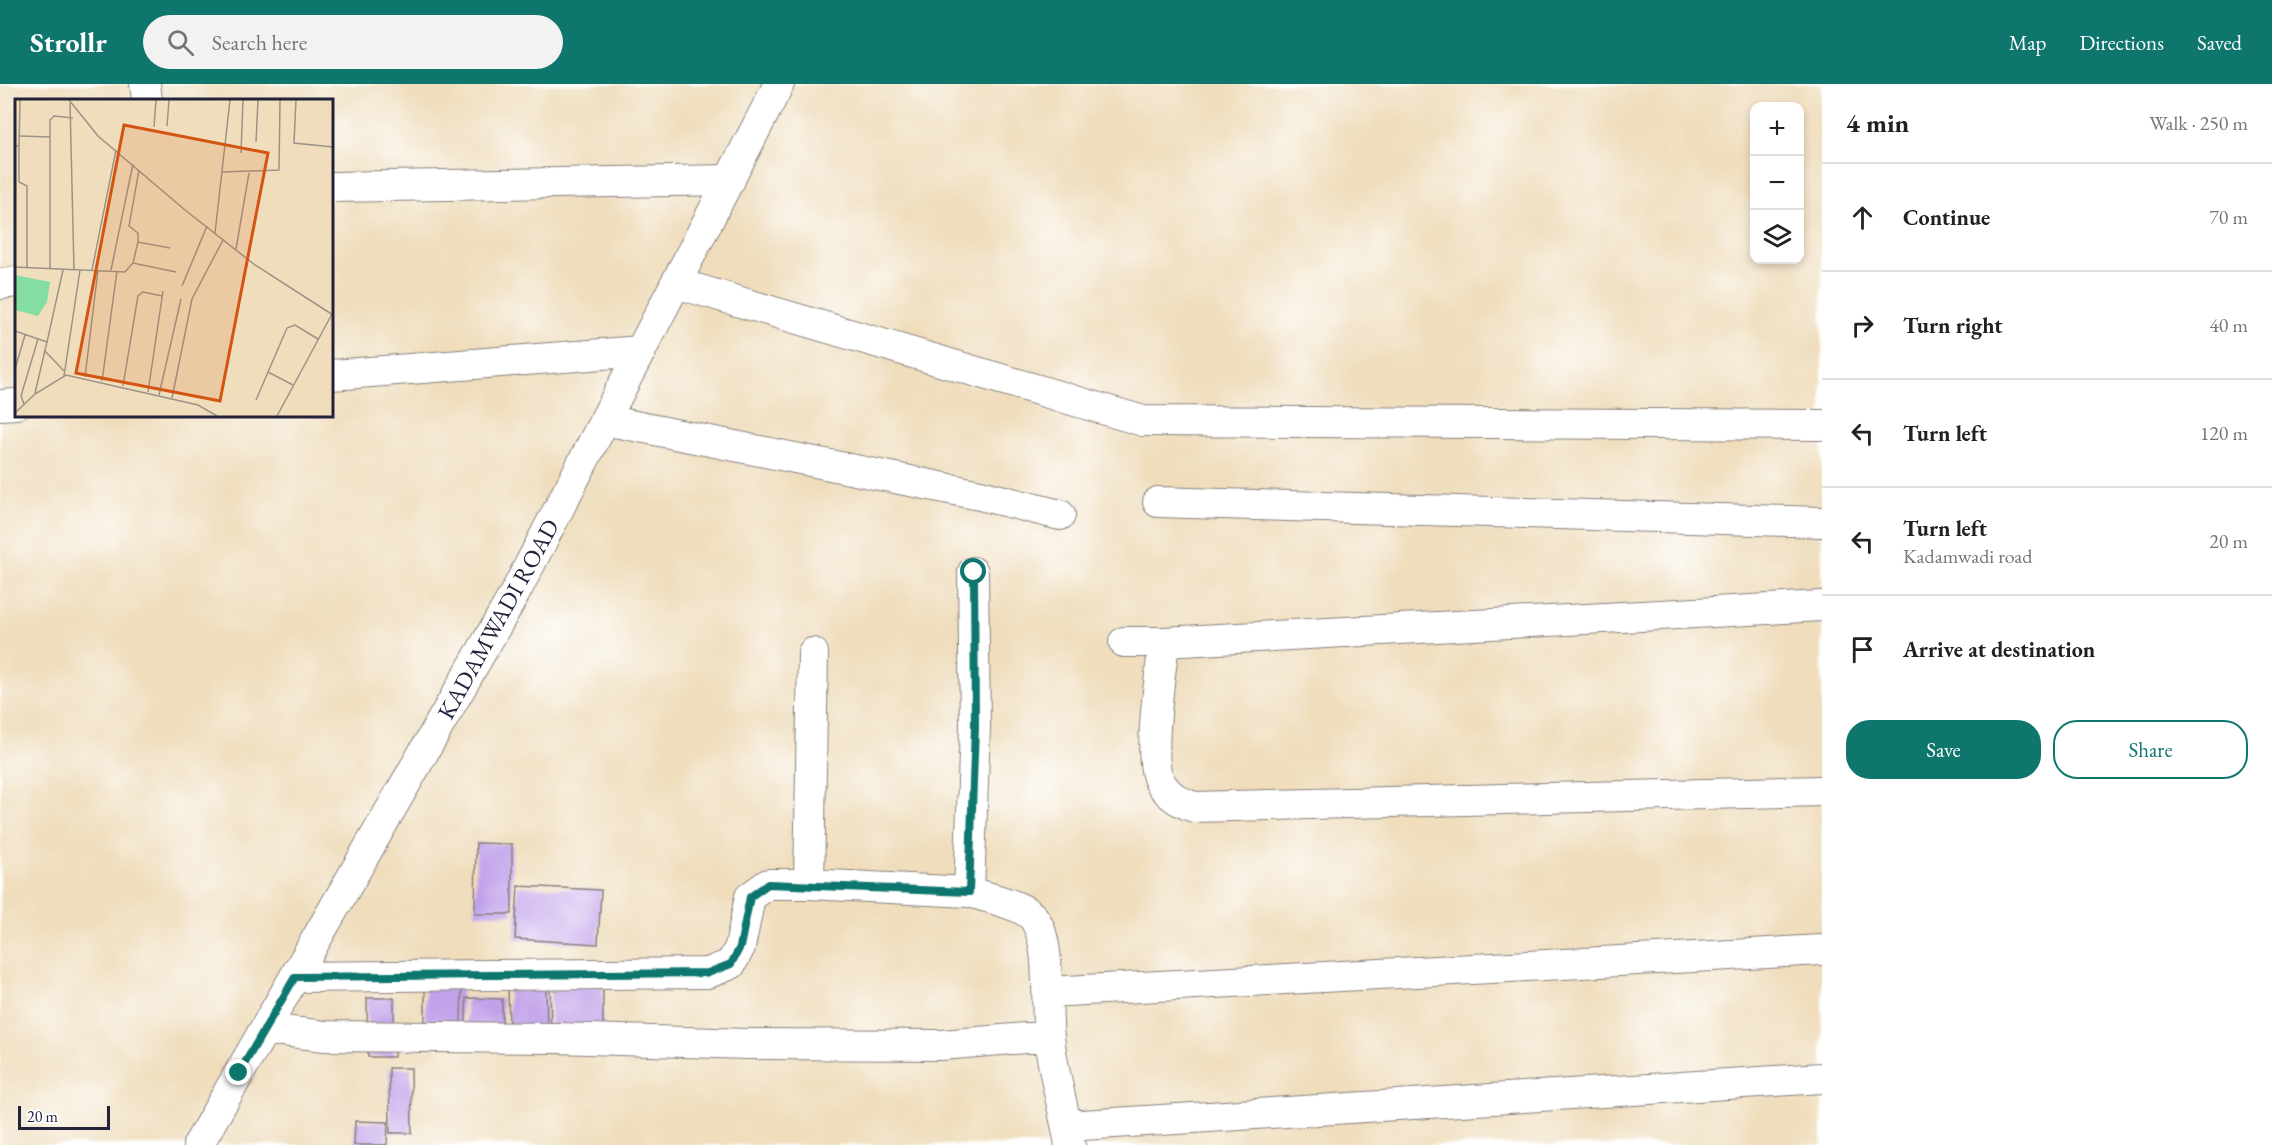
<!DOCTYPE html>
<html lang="en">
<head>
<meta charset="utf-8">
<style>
  body { margin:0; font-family:"EB Garamond",serif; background:#f2f2f2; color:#202124 }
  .controls { position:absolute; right:18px; top:18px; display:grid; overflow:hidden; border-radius:12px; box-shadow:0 3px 9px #0003 }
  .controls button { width:54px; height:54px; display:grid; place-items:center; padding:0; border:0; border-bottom:2px solid #e0e0e0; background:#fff; color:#202124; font:30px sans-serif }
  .scale { position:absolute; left:18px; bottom:15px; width:92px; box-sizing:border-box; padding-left:6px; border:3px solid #22223b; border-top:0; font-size:16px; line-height:21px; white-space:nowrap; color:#22223b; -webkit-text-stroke:4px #fff; paint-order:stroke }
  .stop { position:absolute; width:18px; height:18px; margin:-14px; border:4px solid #0f766e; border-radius:50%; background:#fff }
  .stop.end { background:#0f766e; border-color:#fff; box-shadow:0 2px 6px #0008 }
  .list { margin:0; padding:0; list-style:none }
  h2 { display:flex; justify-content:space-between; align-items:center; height:78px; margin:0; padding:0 24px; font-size:26px }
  h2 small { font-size:20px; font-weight:400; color:#757577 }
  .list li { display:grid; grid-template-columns:39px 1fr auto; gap:18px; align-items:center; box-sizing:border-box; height:108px; padding:0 24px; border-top:2px solid #e0e0e0 }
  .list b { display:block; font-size:22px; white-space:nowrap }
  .list p { margin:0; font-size:20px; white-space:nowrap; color:#757577 }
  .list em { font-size:20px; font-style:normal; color:#757577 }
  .actions { display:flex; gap:12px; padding:18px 24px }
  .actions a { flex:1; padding:14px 0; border:2px solid #0f766e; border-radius:24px; text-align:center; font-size:21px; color:#0f766e }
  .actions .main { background:#0f766e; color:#fff }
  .icon { flex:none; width:33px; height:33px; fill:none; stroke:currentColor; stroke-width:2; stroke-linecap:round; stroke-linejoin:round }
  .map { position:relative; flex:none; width:1822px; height:1061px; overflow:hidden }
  header { display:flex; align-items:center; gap:36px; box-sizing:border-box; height:84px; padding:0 30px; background:#0f766e; color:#fff }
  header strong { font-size:28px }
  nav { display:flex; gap:33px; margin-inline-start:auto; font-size:21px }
  .search { width:420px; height:54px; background:#f2f2f2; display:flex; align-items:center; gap:15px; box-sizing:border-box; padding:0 21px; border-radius:33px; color:#757577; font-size:22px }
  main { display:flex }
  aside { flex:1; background:#fff }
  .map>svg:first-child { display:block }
  .building { fill:#c1a2ea }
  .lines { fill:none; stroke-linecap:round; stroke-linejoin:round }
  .minor-casing { stroke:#88807c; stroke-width:32 }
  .minor { stroke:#fff; stroke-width:30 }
  .route { stroke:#0f766e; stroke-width:8 }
  .labels { text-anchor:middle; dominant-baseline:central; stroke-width:4.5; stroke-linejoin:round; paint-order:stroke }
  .street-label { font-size:24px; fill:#22223b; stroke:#fff }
  .inset-road { fill:none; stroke:#9d9288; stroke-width:1.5 }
  .view { fill:#d45411; fill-opacity:0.15; stroke:#d45411; stroke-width:3 }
  .inset-edge { fill:none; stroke:#22223b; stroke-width:3 }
</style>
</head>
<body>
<header>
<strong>Strollr</strong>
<div class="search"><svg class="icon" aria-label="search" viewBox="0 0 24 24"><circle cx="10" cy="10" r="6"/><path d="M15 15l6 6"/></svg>Search here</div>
<nav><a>Map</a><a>Directions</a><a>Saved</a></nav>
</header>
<main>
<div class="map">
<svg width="1822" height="1061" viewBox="0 0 1822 1061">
  <rect width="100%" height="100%" fill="#fff"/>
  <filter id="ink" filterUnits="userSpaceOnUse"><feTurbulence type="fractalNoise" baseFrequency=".0167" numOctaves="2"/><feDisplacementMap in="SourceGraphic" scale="12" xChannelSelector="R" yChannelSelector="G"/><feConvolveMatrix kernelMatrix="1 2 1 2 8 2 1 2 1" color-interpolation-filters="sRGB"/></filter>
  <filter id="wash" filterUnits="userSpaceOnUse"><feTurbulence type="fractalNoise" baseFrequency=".008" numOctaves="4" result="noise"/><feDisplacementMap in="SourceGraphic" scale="24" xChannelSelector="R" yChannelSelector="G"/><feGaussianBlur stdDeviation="1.35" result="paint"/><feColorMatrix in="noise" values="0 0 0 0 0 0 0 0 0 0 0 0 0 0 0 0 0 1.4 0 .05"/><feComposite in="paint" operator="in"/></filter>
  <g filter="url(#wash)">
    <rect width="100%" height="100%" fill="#efddbc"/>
    <g id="blocks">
      <path class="building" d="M 476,759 L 512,760 L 512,830 L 475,830 Z
        M 518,802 L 601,806 L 598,860 L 515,855 Z
        M 550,894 L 603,902 L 603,951 L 551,952 Z
        M 425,898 L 462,899 L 461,939 L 425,939 Z
        M 508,902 L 546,902 L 547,948 L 509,948 Z
        M 367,914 L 394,914 L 394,973 L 368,973 Z
        M 466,914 L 502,915 L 502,963 L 466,962 Z
        M 389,984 L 411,984 L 412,1049 L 390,1049 Z
        M 355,1037 L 388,1038 L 387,1061 L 354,1061 Z"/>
    </g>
  </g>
  <g filter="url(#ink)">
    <use href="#blocks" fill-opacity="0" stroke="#88807c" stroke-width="1.5"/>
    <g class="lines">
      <defs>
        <path id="minor" d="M 145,0 L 147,16
          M 332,103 L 730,96
          M 676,199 L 1143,337 L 1822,341
          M 0,200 L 16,198
          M 332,291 L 641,267
          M 0,321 L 16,320
          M 605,336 L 980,411 L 1060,431
          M 1158,418 L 1822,438
          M 973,488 L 975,643 L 969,808 C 985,813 1026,821 1035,836 C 1052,861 1045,922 1049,953 C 1053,989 1064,1025 1070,1061
          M 1124,558 L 1164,558 L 1822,522
          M 1164,558 C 1161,587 1147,673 1159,696 C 1167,711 1179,718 1194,723 L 1822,707
          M 813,569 L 809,800 L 969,808
          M 295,893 L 708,889 L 731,880 L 740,863 L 750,813 L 768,800 L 809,800
          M 1048,908 L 1822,866
          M 265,945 L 325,952 L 557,954 L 748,960 L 942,961 L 1049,952
          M 1067,1042 L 1822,994
          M 198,1061 L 515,509 L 779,0"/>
      </defs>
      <use href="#minor" class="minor-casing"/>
      <use href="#minor" class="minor"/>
    </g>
  </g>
  <g class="lines" filter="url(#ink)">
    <path class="route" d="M 239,989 L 295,893 L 708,889 L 731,880 L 740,863 L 750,813 L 768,800 L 969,808 L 975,643 L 974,488"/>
  </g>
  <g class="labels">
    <g class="street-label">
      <text transform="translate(498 535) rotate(-61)">KADAMWADI ROAD</text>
    </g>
  </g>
  <g transform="translate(15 15)">
    <rect width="318" height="318" fill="#efddbc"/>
    <path d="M 0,176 L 35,183 L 32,203 L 23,217 L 0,211 Z" fill="#84dda2"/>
    <path class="inset-road" d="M 54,1 L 83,37 L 170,111 L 240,166 L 318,216M 281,1 L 279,44 L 318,48M 55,4 L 59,170M 152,27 L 154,1M 139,28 L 141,1M 5,37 L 35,38M 241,43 L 243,1M 0,47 L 4,47 L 4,83 L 12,87 L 12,169M 4,47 L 5,1M 226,54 L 228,1M 207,73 L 264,71 L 265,1M 200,134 L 215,1M 123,143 L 123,134 L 114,127 L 124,71M 221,150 L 234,74M 118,164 L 123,143 L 155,149M 0,168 L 110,173 L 118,164 L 161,173M 35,169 L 35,21 L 39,17 L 58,19M 77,171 L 101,51M 96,171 L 118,65M 167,187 L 192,127M 0,232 L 32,243 L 20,294M 32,243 L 48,171M 29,251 L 49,272M 0,270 L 10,236M 253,273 L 278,286M 49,277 L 65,171M 70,278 L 83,171M 87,282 L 102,172M 108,287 L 123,197 L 128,193 L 147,197M 133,293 L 148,192M 144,296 L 166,200M 157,299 L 177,200 L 208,141M 241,301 L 272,229 L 280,226 L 303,240M 9,305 L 6,297 L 23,240M 0,314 L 20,295 L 51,276 L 183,306 L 202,317M 262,317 L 317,215"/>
    <path class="view" d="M 109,26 L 253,54 L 205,302 L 61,274 Z"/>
    <rect width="318" height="318" class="inset-edge"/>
  </g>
</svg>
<div class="controls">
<button>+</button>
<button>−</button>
<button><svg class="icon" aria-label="layers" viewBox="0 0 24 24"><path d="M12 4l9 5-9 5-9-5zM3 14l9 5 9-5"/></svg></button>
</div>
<div class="scale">20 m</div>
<div class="stop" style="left:974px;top:488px"></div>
<div class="stop end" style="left:239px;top:989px"></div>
</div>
<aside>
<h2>4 min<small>Walk · 250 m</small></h2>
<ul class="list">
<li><svg class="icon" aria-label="ahead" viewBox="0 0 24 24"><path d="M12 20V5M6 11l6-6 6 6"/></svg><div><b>Continue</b></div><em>70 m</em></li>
<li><svg class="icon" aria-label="right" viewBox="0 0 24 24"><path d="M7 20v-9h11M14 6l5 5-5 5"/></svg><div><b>Turn right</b></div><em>40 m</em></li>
<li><svg class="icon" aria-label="left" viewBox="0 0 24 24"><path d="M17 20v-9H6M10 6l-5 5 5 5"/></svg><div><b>Turn left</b></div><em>120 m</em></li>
<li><svg class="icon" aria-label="left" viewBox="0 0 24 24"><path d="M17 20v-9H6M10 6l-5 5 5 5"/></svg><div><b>Turn left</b><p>Kadamwadi road</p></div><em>20 m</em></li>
<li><svg class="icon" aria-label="arrive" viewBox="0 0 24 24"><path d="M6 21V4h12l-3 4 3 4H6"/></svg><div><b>Arrive at destination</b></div></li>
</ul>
<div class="actions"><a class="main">Save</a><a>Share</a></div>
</aside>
</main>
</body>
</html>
